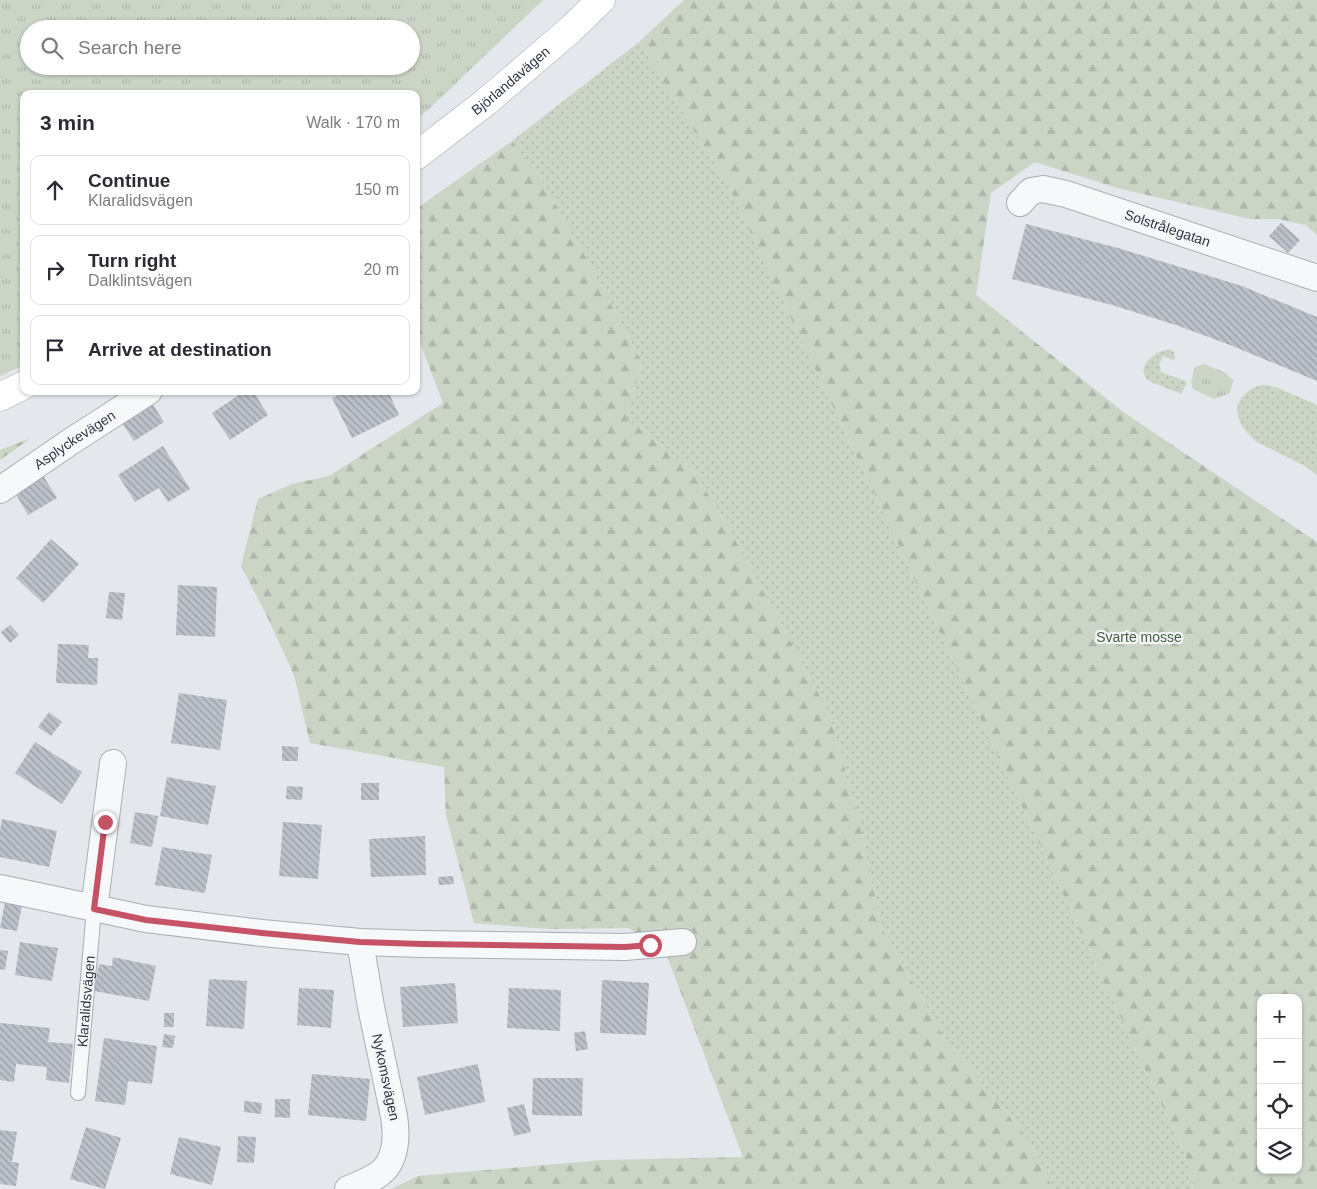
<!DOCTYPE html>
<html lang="en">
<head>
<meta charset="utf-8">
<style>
  body { margin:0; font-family:Helvetica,sans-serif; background:#f7f7f7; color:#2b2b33 }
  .controls { position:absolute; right:15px; bottom:15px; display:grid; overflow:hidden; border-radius:10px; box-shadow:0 1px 4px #0004 }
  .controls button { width:45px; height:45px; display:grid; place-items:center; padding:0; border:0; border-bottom:1px solid #e1e1e2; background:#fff; color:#2b2b33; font:25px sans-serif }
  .stop { position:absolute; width:15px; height:15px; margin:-11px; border:4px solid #c65365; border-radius:50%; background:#fff }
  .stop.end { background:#c65365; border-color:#fff; box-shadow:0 1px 5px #0008 }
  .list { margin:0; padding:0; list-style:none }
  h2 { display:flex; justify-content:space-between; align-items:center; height:65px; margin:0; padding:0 20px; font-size:21px }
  h2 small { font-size:16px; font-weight:400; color:#7c7c81 }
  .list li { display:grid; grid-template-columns:32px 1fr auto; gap:15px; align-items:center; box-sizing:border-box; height:70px; margin:0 10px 10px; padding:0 10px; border:1px solid #e1e1e2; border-radius:10px }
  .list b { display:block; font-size:19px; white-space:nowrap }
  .list p { margin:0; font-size:16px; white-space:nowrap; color:#7c7c81 }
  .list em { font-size:16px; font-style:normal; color:#7c7c81 }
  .icon { flex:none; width:28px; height:28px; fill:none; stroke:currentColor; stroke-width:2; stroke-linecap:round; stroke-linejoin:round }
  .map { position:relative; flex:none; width:1317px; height:1189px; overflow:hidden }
  .search { position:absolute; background:#fff; box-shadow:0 1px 4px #0004; left:20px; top:20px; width:400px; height:55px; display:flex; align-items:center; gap:12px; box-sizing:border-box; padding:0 18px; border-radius:28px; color:#7c7c81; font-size:19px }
  .panel { position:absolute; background:#fff; box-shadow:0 1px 4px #0004; left:20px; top:90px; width:400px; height:305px; border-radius:10px }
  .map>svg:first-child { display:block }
  .grass { fill:url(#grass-dots) }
  .forest { fill:url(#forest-firs); fill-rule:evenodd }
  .park { fill:url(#park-tufts); fill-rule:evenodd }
  .building { fill:url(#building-back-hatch) }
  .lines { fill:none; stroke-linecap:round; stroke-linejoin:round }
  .lane-casing { stroke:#a9aeb5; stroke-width:16 }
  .street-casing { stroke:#a9aeb5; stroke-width:28 }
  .secondary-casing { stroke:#a9aeb5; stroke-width:29 }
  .lane { stroke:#f7f8fa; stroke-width:14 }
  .street { stroke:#f7f8fa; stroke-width:26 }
  .secondary { stroke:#fff; stroke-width:28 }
  .route { stroke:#c65365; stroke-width:6 }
  .labels { text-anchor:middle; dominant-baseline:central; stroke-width:4.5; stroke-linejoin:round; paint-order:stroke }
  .street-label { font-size:14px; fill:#2d3543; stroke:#f4f6f8 }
  .park-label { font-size:14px; fill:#425e3b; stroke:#f4f6f8 }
</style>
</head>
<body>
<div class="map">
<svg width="1317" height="1189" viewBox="0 0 1317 1189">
  <defs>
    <pattern id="grass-dots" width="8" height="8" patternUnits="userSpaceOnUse" patternTransform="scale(1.25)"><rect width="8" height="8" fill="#cad5c6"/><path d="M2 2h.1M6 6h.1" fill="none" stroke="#aeb7ab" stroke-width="1.8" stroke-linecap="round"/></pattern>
    <pattern id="forest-firs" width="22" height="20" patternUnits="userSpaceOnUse" patternTransform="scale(1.25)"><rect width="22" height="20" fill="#cad5c6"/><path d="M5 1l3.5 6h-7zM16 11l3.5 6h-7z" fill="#aeb7ab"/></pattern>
    <pattern id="park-tufts" width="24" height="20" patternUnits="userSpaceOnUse" patternTransform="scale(1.25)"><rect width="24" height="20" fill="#cad5c6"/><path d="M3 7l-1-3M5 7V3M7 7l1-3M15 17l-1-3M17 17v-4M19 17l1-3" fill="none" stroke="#aeb7ab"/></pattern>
    <pattern id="building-back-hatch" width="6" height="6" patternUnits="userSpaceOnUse" patternTransform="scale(1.25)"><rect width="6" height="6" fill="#bcc0c8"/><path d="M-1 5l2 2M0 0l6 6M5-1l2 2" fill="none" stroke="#999da4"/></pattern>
  </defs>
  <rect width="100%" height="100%" fill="#e4e7eb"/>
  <path class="grass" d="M 639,42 L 728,185 L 991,741 L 1186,1157 L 1193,1189 L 1053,1189 L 1030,1142 L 943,1036 L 881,926 L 859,819 L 829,713 L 731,532 L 695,473 L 626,418 L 642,362 L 586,258 L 538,174 L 512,141 Z
    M 1169,349 L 1174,352 L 1175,359 L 1174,360 L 1163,356 L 1159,365 L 1161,369 L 1160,372 L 1186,381 L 1187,383 L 1181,394 L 1149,381 C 1139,373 1144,362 1153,356 C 1157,352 1163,351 1169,349 Z
    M 1263,385 L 1271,386 L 1278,388 L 1317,405 L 1317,475 L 1305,466 L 1257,442 C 1242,429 1228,411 1245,394 C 1251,389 1255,386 1263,385 Z"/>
  <path class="forest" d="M 684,0 L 1317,0 L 1317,235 L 1306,225 L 1278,219 L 1250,219 L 1117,188 L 1035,162 L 991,193 L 976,295 L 1126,414 L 1317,542 L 1317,1189 L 1193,1189 L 1186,1157 L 991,741 L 728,185 L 639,42 ZM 1261,998 L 1298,998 L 1298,1170 L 1261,1170 Z
    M 512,141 L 538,174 L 586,258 L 642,362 L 626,418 L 695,473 L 731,532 L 829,713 L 859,819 L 881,926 L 943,1036 L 1030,1142 L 1053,1189 L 391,1189 L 418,1176 L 603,1160 L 743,1157 L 664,948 L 628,928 L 550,929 L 474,923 L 446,815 L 444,767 L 310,743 L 294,675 L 266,614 L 241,566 L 258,499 L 292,484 L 329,476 L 443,403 L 416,332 L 416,209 Z
    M 31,438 L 0,460 L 0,450 Z"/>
  <path class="park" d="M 0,0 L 543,0 L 429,109 L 416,119 L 416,94 L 24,94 L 24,365 L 0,376 ZM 29,29 L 411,29 L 411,66 L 29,66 Z
    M 1204,364 L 1224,372 L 1233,380 L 1230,393 L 1214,399 L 1193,389 L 1191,382 L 1195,367 Z"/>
  <path class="building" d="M 1281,223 L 1300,240 L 1288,253 L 1269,236 Z
    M 1026,224 L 1118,248 L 1242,286 L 1317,317 L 1317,381 L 1230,345 L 1176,325 L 1112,305 L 1012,279 Z
    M 245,391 L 253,391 L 268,415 L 230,440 L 212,413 Z
    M 347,391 L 388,391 L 399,415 L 352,438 L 332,398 Z
    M 150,400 L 164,422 L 134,441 L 120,420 Z
    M 163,446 L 190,489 L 168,502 L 159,488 L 135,502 L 118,475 Z
    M 42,474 L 57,498 L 28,515 L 14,491 Z
    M 51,539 L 79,564 L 43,603 L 16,578 Z
    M 178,585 L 217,587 L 215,637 L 176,635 Z
    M 109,592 L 125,593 L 122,620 L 106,618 Z
    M 10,625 L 19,635 L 10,643 L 1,632 Z
    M 58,644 L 89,645 L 88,658 L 98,658 L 97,685 L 56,683 Z
    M 179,693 L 227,700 L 220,750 L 171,743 Z
    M 49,712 L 62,722 L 51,736 L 38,727 Z
    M 35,742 L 82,772 L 62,804 L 15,773 Z
    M 282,746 L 298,747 L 298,761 L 282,761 Z
    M 167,777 L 216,786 L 208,825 L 160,816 Z
    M 361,783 L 379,783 L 379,800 L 361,800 Z
    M 287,786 L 303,787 L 302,800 L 286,799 Z
    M 135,812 L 158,816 L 152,847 L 130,843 Z
    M 2,819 L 57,831 L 49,867 L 0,857 L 0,831 Z
    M 283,822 L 322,825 L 318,879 L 279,876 Z
    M 425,836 L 426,875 L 371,877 L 369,839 Z
    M 162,847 L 212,855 L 205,893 L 155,885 Z
    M 453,876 L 454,884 L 439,885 L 438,877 Z
    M 5,902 L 22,905 L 17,931 L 0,928 Z
    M 20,942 L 58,948 L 52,981 L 15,975 Z
    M 0,950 L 8,951 L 5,970 L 0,969 Z
    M 113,957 L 156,966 L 149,1001 L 94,991 L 99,964 L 112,966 Z
    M 209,979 L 247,981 L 244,1029 L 206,1026 Z
    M 602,980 L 649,983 L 646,1035 L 600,1033 Z
    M 455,983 L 458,1023 L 403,1027 L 400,987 Z
    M 299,988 L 334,990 L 331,1028 L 297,1025 Z
    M 509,988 L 561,990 L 560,1031 L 507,1028 Z
    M 164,1013 L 174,1013 L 174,1027 L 164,1027 Z
    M 0,1023 L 50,1028 L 48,1042 L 73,1044 L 69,1083 L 46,1080 L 47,1067 L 16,1064 L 14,1082 L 0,1080 Z
    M 585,1031 L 588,1049 L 576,1051 L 574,1033 Z
    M 164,1034 L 175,1036 L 173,1048 L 162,1047 Z
    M 104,1038 L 157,1046 L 152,1084 L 128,1081 L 125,1105 L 95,1101 Z
    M 478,1064 L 485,1102 L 425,1115 L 417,1077 Z
    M 312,1074 L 370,1079 L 366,1121 L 308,1115 Z
    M 533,1078 L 583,1078 L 582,1116 L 532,1115 Z
    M 275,1099 L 290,1099 L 290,1118 L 275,1117 Z
    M 244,1101 L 262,1103 L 261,1114 L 244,1112 Z
    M 524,1104 L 531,1132 L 514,1136 L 507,1108 Z
    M 86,1127 L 121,1138 L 105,1189 L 70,1179 Z
    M 0,1130 L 17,1132 L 12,1162 L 19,1163 L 16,1186 L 0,1184 Z
    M 238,1136 L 256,1137 L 254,1163 L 237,1162 Z
    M 179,1137 L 221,1147 L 212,1185 L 170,1174 Z"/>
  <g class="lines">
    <defs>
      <g id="lane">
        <path id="s1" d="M 78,1093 L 94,909"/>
      </g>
      <g id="street">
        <path id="s2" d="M 1020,203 L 1031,191 L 1043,189 L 1066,194 L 1317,278"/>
        <path id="s3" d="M 0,490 L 70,442 L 149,391"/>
        <path d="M 0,888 L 146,919 L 262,933 L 360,942 L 422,944 L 625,947 L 683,942"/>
        <path d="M 94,909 L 113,763"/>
        <path d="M 348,1189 L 351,1188 C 360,1184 371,1180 379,1174 C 397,1161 397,1135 394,1116 L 371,1007 L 360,942"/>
      </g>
      <g id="secondary">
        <path id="s4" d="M 416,156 L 486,102 L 570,30 L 601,0"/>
        <path d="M 0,397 L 24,385"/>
      </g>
    </defs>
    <use href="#lane" class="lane-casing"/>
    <use href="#street" class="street-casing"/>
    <use href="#secondary" class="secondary-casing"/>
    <use href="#lane" class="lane"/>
    <use href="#street" class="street"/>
    <use href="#secondary" class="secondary"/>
  </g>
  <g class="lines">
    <path class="route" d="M 105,822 L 94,909 L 146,920 L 262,933 L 360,942 L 422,944 L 625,947 L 650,945"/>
  </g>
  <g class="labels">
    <g class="street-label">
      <text stroke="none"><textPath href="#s4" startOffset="121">Björlandavägen</textPath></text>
      <text stroke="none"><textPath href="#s2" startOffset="159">Solstrålegatan</textPath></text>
      <text stroke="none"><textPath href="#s3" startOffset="90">Asplyckevägen</textPath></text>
      <text stroke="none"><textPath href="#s1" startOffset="92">Klaralidsvägen</textPath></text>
      <text transform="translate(386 1077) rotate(78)">Nykomsvägen</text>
    </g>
    <g class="park-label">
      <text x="1139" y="637">Svarte mosse</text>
    </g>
  </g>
</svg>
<div class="controls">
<button>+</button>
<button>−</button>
<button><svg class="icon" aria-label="locate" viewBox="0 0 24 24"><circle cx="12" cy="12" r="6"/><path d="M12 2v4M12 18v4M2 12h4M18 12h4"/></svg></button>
<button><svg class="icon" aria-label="layers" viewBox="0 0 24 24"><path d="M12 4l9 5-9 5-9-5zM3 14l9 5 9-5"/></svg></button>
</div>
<div class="stop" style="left:650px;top:945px"></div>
<div class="stop end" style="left:105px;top:822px"></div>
<div class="search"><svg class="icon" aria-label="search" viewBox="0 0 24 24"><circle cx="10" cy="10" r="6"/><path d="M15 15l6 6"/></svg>Search here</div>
<section class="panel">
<h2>3 min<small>Walk · 170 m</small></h2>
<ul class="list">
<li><svg class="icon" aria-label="ahead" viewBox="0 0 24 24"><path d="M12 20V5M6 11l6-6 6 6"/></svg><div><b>Continue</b><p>Klaralidsvägen</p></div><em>150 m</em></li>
<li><svg class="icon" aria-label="right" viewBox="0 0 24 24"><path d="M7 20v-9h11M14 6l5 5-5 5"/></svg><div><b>Turn right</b><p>Dalklintsvägen</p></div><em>20 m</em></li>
<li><svg class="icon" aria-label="arrive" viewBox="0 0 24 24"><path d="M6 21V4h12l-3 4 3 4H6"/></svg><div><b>Arrive at destination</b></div></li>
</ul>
</section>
</div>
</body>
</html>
